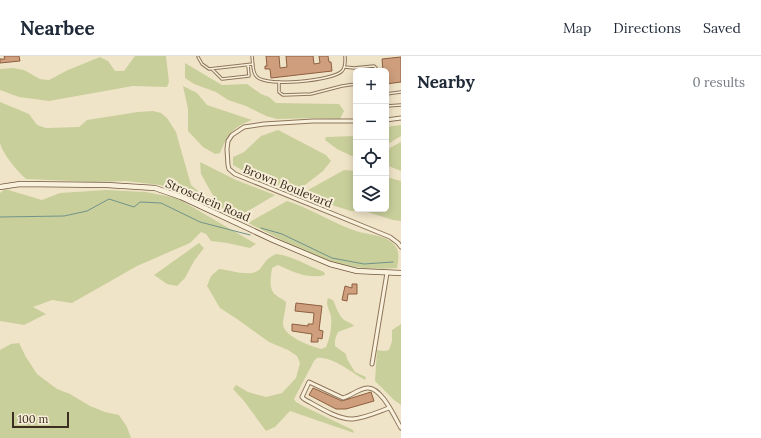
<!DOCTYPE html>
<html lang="en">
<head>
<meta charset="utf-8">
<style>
  body { margin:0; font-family:Lora,serif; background:#f6f6f7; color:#1f2937 }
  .controls { position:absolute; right:12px; top:12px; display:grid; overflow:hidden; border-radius:6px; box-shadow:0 2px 10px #0003 }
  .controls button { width:36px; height:36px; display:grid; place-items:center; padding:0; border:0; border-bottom:1px solid #e0e1e3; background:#fff; color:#1f2937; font:20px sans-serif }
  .scale { position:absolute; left:12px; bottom:10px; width:57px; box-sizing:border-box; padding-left:4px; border:2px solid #3d2e20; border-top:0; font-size:11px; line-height:14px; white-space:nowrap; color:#3d2e20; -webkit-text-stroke:3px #f7eed8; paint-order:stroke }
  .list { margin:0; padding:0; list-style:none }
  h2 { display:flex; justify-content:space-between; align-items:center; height:52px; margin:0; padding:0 16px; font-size:17px }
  h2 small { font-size:13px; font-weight:400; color:#747a83 }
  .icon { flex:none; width:22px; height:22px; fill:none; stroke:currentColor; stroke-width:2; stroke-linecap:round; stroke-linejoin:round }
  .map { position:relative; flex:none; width:401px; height:382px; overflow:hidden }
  header { display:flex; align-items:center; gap:24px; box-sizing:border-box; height:56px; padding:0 20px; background:#fff; border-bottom:1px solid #e0e1e3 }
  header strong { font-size:19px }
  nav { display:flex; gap:22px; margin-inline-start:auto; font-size:14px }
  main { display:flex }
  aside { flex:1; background:#fff }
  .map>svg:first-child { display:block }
  .green { fill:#c9cf9b }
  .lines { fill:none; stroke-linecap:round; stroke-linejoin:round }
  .stream { stroke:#6f938a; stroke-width:1 }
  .building { fill:#cf9f7d; stroke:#8d5f41 }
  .lane-casing { stroke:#8d765c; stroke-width:3.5 }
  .street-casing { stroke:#8d765c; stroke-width:5 }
  .secondary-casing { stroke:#6f573f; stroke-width:6 }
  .lane { stroke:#faf1dc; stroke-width:1.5 }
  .street { stroke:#faf1dc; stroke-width:3 }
  .secondary { stroke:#faf1dc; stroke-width:4.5 }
  .labels { text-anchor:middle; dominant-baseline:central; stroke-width:4; stroke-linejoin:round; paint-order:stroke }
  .street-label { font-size:12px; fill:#3d2e20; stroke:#f7eed8 }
</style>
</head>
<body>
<header>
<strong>Nearbee</strong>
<nav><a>Map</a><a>Directions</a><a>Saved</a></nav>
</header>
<main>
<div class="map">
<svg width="401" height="382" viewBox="0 0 401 382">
  <rect width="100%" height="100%" fill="#f0e4c8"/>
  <path class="green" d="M 135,0 L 166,0 L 169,26 L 167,31 L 133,30 L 49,45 L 19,41 L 0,34 L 0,13 L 13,12 L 24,14 L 40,23 L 49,24 L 68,14 L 100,1 L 108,5 L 115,15 L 124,15 Z
    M 185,7 L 222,29 L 247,28 L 261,38 L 269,41 L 276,47 L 339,48 L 344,55 L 340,63 L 316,62 L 277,63 L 266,60 L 246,50 L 228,44 L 216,36 L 194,28 L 185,22 Z
    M 183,30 L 197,37 L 207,49 L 252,64 C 233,71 228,78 220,97 L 215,98 L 203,91 L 188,75 L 188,53 Z
    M 0,46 L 29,58 L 37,69 L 46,72 L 79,71 L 87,64 L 138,56 L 153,55 L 161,57 L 167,62 L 176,76 L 191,129 L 198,135 L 204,146 L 160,129 L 126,125 L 93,126 L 26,123 C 18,116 2,97 0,87 C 0,76 0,57 0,46 Z
    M 401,69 L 401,80 L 386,89 L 386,71 Z
    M 278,74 L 326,99 L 331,105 L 323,115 L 305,129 L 286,134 L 249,118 L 233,109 L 233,101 L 244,96 L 261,80 Z
    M 356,80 L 356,102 L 337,93 L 325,84 L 326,81 Z
    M 401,86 L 401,115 L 386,109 L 386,94 Z
    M 200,106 L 236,124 L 275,139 L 236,162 L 224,155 L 211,136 L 201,118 Z
    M 344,114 L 356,115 L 356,153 L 386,153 L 386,121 L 401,125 L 401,165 L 393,164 L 364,155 L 351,155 L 335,150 L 308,140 L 308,134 Z
    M 5,133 L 42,144 L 60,137 L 106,134 L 146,136 L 177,142 L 256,188 L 250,192 L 227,187 L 211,185 L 206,178 L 201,176 L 190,187 L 137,210 L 72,247 L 52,244 L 33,251 L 46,258 L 24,269 L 0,265 L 0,137 Z
    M 287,145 C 312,153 334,168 359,176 C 371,179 388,179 396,191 C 400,197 398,206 397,212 C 386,213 374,213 363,212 C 322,209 284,184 248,167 Z
    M 199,187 L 204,192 L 194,205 L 185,222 L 177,230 L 167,228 L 154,219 Z
    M 276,198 C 293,200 308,210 324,216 L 325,219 C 307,223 293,216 278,209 L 272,212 C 271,220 268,234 276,239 C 279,242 283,243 286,246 C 286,253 283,262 283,268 C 284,281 311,290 321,293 L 326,291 C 330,282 332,271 331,261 C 330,254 325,249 328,242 L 333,244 C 336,250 338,258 343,263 C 346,266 351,266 354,270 L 338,276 L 335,284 L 335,290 L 346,298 L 347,303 L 355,316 L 366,321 L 365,324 C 352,317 332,300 317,302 L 314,305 L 294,343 L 296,346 L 303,350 L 353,374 L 354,377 L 290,355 L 275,371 L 266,375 L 244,345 L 233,333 L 236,329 L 248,336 L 266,341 L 282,337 L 296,322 L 300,307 L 297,300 L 288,294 L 269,286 L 237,263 L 220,252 L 207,230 L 211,220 L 219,213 C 230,214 251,222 260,213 C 267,204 266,203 276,198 Z
    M 401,268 L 401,349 L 394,344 L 375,325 L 377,294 L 384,295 L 389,294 L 392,285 L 392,274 Z
    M 19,287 L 26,301 L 37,318 L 57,333 L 70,338 L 90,350 L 105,356 L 119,359 L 127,371 L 131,382 L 0,382 L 0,294 L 11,288 Z"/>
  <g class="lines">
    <path class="stream" d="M 0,161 L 64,160 L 87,155 L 109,143 L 134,151 L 140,146 L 161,147 L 200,166 L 250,179
      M 261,172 L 282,178 L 332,202 L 364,208 L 393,206"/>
  </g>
  <path class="building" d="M 4,0 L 19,0 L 20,5 L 0,7 L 0,3 L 5,3 Z
    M 266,0 L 279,0 L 280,12 L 287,11 L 286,0 L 313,0 L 314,8 L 320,7 L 319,0 L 328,0 L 329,6 L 331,6 L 332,15 L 271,22 L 270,13 L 265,13 L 265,10 L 267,10 Z
    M 401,1 L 401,26 L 386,28 L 386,15 L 383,15 L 382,3 Z
    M 352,228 L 357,228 L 357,238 L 348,238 L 347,245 L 342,244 L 345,230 L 352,232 Z
    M 296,247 L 322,250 L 319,274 L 323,275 L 322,283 L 318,282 L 318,286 L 311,286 L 312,278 L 292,275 L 292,268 L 308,270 L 308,268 L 313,268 L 314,257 L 295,255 Z
    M 313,332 L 342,345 L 371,336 L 374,345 L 346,353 L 336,353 L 309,339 Z"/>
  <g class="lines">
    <defs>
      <path id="lane" d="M 252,0 C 253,6 252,17 257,21 C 267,31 333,25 342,15 C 346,11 345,5 345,0
        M 198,1 L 202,8 L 209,13 L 253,8
        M 345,11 L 354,12 L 374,10 L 376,12 L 377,15
        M 212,13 L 222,23 L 249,20 L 248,9
        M 279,26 L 279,36 L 283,39 L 311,38 L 342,30 L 356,28
        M 386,38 L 401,36
        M 386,50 L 401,49"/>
      <path id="street" d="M 386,64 L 401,62
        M 356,65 L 313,65 L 264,68 L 244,71 L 232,79 L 228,85 L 227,93 L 228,109 L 229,113 L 235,118 L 390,181 L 398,187 L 401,191
        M 372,308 L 387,217
        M 389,352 C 378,356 365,362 353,363 C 338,364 317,350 304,343 L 302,341 L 309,326 L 343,342 C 351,340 358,333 367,332 C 381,330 395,362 401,372"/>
      <path id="secondary" d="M 0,131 L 20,128 L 107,129 L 155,132 L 181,141 L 273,184 L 330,208 L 357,215 L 401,217"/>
    </defs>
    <use href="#lane" class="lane-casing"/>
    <use href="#street" class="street-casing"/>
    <use href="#secondary" class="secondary-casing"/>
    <use href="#lane" class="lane"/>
    <use href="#street" class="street"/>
    <use href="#secondary" class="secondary"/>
  </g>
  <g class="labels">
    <g class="street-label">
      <text transform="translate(288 130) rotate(22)">Brown Boulevard</text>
      <text transform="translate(208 144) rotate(23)">Stroschein Road</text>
    </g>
  </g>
</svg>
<div class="controls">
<button>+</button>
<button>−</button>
<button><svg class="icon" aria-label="locate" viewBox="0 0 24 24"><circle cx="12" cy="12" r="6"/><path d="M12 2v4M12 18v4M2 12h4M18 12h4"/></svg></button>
<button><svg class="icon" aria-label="layers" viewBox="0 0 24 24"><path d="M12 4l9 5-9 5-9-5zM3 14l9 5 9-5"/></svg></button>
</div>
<div class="scale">100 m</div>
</div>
<aside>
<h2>Nearby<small>0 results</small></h2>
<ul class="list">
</ul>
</aside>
</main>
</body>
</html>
